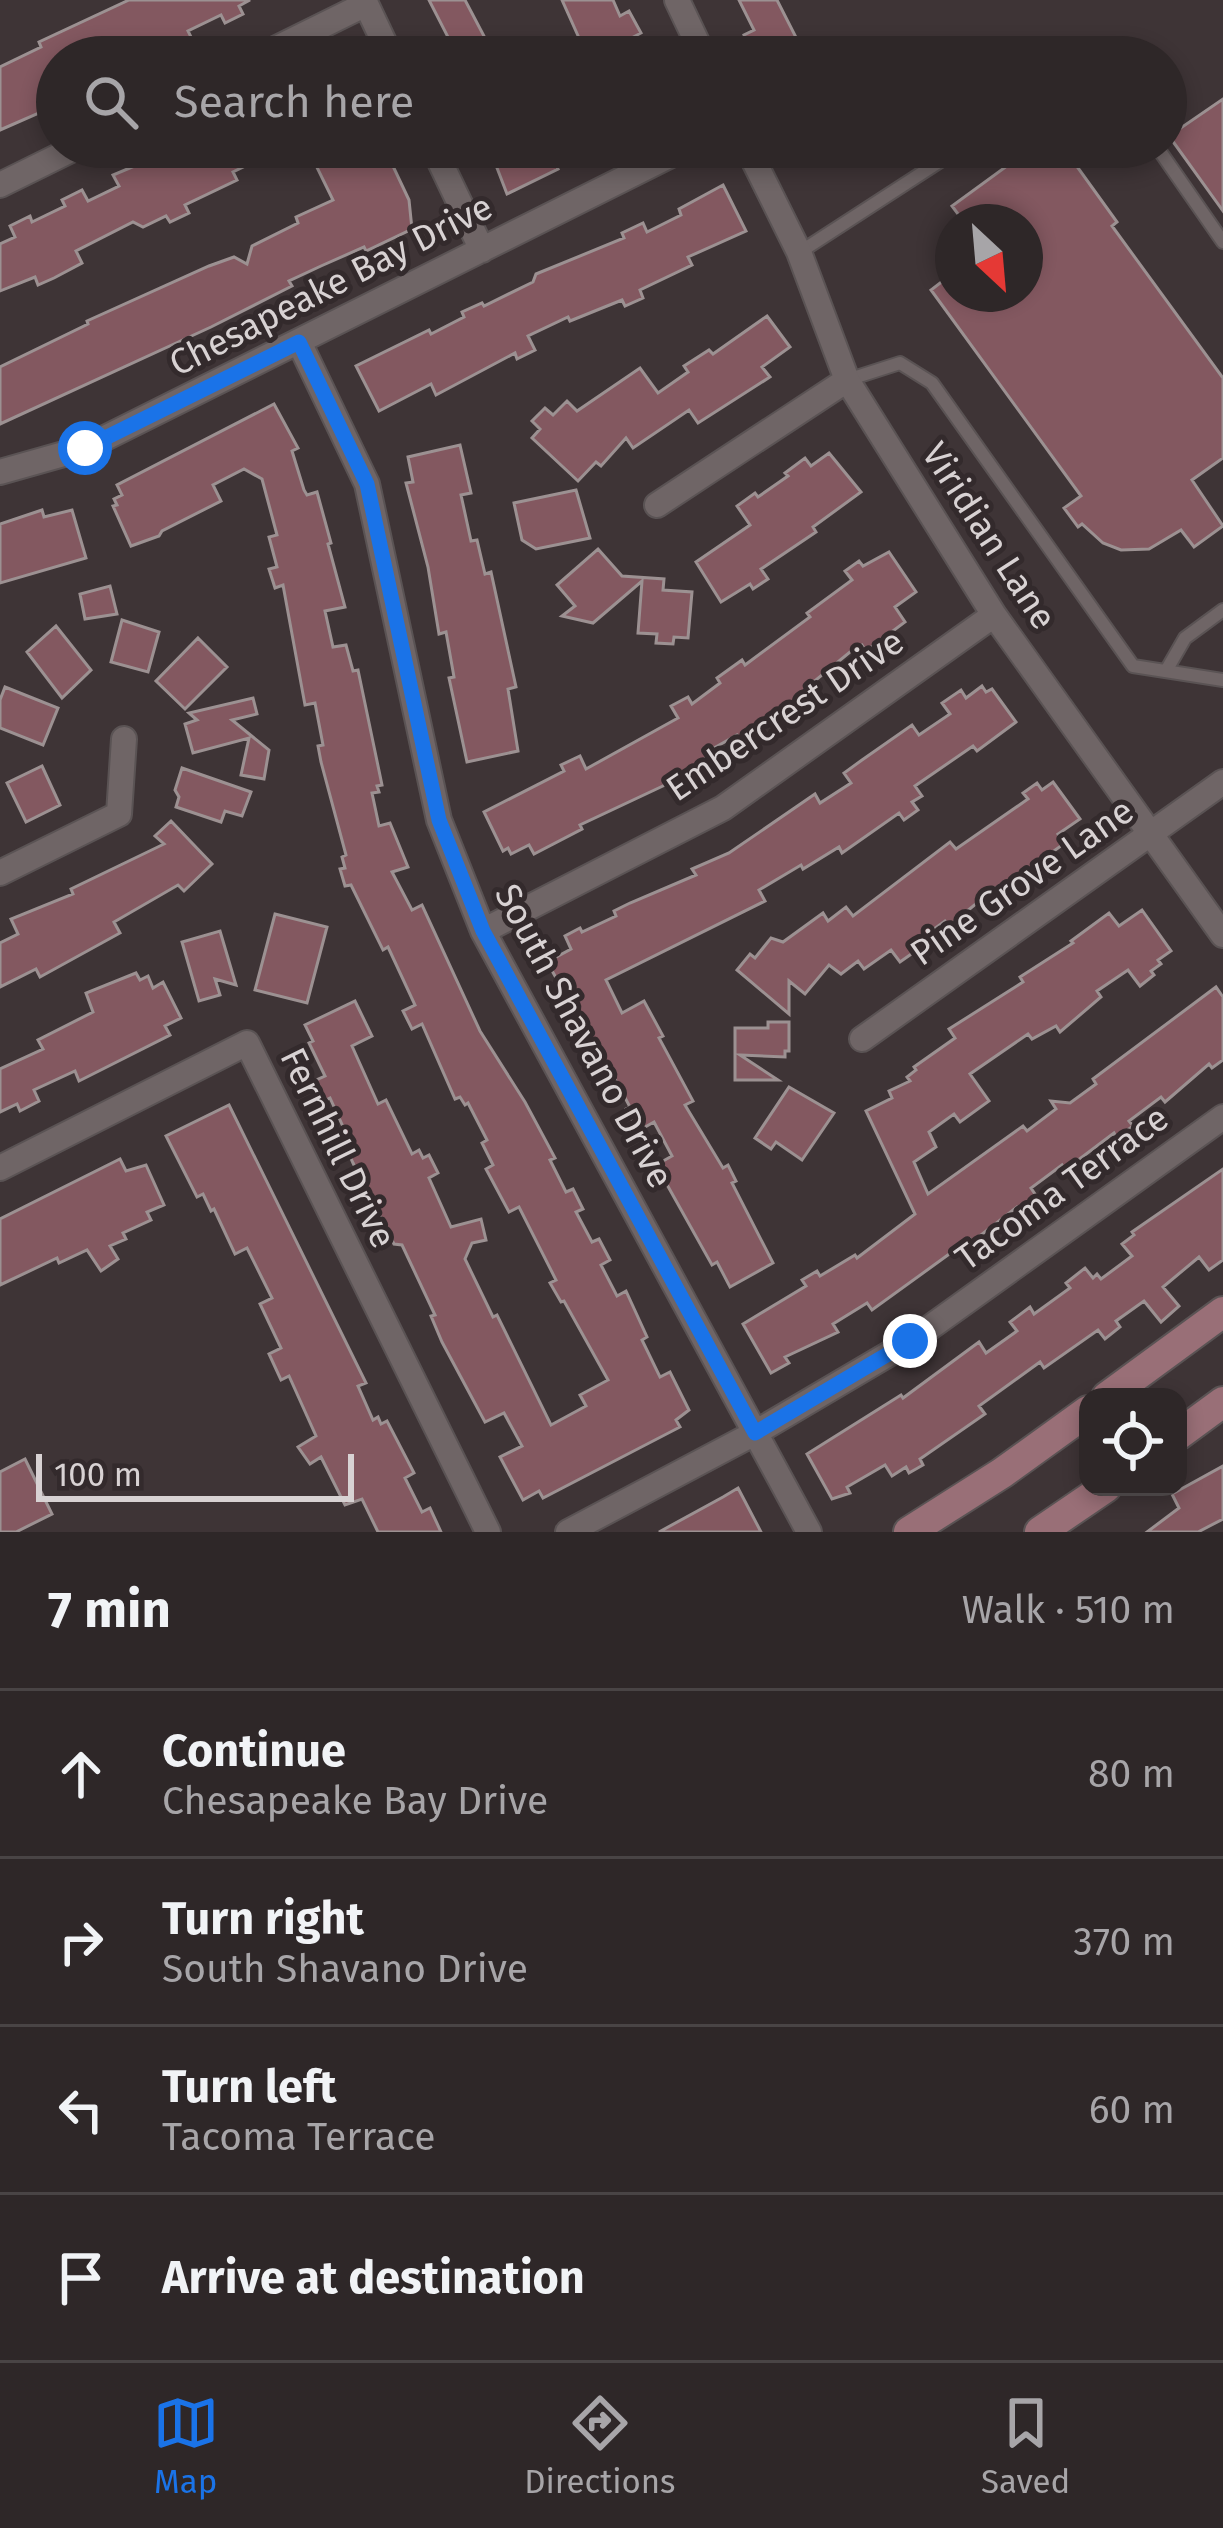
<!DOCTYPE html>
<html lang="en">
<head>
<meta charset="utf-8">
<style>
  body { margin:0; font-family:"Fira Sans",sans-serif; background:#3a3334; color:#f1f3f6 }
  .controls { position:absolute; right:36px; bottom:36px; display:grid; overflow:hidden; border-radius:24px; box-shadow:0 6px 18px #0003 }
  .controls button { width:108px; height:108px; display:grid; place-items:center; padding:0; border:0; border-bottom:3px solid #494445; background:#2e2728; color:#f1f3f6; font:60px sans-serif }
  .compass { position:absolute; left:935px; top:204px; width:108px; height:108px; border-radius:50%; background:#2e2728; box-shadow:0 6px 18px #0003; rotate:154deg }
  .scale { position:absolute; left:36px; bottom:30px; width:318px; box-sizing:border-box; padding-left:12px; border:6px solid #d8d2d3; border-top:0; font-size:33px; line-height:42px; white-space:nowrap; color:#d8d2d3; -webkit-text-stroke:9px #332a2c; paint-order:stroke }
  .stop { position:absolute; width:36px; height:36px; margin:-27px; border:9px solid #1a73e8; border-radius:50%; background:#fff }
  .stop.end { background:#1a73e8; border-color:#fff; box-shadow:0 3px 12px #0008 }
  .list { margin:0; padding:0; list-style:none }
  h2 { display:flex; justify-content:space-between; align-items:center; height:156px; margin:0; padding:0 48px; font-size:51px }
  h2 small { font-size:39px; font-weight:400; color:#a7a5a8 }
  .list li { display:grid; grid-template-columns:78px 1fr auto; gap:36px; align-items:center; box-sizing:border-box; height:168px; padding:0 48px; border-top:3px solid #494445 }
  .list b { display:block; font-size:45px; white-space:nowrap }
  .list p { margin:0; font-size:39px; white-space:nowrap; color:#a7a5a8 }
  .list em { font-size:39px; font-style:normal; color:#a7a5a8 }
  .icon { flex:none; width:66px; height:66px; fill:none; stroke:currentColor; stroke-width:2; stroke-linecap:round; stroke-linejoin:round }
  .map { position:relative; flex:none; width:1223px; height:1532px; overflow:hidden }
  .search { position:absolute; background:#2e2728; box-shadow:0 6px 18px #0003; left:36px; right:36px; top:36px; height:132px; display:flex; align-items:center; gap:30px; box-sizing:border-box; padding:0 42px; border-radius:66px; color:#a7a5a8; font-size:45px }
  .sheet { height:828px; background:#2e2728 }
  nav { display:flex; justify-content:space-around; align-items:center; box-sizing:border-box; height:168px; border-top:3px solid #494445; background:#2e2728; font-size:33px; color:#a7a5a8 }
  nav a { display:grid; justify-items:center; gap:6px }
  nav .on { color:#1a73e8 }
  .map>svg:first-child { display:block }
  .building { fill:#835860; stroke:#9c9192; stroke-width:3 }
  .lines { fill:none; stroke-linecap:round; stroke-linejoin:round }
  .service-casing { stroke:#5a5354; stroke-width:16 }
  .minor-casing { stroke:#5a5354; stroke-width:28 }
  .secondary-casing { stroke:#5a5354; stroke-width:34 }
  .service { stroke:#6f6566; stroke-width:12 }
  .minor { stroke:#6f6566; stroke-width:24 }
  .secondary { stroke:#996f77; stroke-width:30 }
  .route { stroke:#1a73e8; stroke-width:15 }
  .labels { text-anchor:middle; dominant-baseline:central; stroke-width:10; stroke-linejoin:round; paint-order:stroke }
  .street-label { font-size:36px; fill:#d8d2d3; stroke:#332a2c }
</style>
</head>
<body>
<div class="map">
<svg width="1223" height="1532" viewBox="0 0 1223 1532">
  <rect width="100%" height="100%" fill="#3e3436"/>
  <path class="building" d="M 129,0 L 250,0 L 239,6 L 243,14 L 225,23 L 221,15 L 188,31 L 192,39 L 154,57 L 57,57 L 57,105 L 0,130 L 0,67 L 41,47 L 39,42 Z
    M 429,0 L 465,0 L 495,57 L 415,57 L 449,39 Z
    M 562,0 L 613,0 L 620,16 L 629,11 L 641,33 L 626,41 L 632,53 L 623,57 L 573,57 L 566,45 L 579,38 Z
    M 739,0 L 777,0 L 806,57 L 754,57 L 744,35 L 754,30 Z
    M 1223,99 L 1223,211 L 1169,136 Z
    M 165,147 L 285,147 L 233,172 L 237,180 L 185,205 L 189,213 L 170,222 L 166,216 L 143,227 L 133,222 L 76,251 L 82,263 L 54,278 L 38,285 L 35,277 L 0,291 L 0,244 L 15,237 L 10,226 L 30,216 L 32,222 L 65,206 L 62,200 L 82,190 L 88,201 L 119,186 L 113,175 L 168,152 Z
    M 307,147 L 384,147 L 409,200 L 412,229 L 366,251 L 364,247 L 321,266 L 289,281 L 292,286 L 211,327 L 0,424 L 0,367 L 88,324 L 87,321 L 209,266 L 234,257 L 247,264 L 252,246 L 298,223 L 296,217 L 333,200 Z
    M 489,147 L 546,147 L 558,169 L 507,194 Z
    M 1033,147 L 1063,147 L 1117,222 L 1112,226 L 1223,378 L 1223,458 L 1192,480 L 1223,526 L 1194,547 L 1181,530 L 1149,549 L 1121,550 L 1103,543 L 1082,524 L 1078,527 L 1064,508 L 1081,496 L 931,290 L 953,273 L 953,294 L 1025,294 L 1025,222 L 964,222 L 952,206 Z
    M 723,185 L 746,231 L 688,257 L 692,265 L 640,290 L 643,298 L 625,306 L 622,300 L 570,321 L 568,317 L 528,336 L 535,350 L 517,359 L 515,353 L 436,395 L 431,384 L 379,411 L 356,366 L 429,330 L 431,334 L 464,317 L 462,312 L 482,303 L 484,306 L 533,282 L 536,274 L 624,238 L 622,233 L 643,223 L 647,232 L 681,215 L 679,209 Z
    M 767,316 L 790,347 L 762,367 L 770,377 L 698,423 L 689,410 L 633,448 L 626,438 L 601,466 L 596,462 L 578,481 L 532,438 L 540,429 L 532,421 L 545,408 L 553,415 L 567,401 L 577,411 L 640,368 L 658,393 L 688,372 L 684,366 L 709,350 L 713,354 Z
    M 274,404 L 298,448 L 292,451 L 304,490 L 307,495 L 317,492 L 331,543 L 328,544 L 345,607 L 325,611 L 333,647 L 346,645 L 353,671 L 358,670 L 382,785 L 377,786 L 379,792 L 372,793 L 379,826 L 390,823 L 408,867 L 392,872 L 412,910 L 422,905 L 480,1031 L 525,1102 L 555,1158 L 550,1160 L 566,1192 L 573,1189 L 583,1209 L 576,1212 L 592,1242 L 599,1239 L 610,1260 L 601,1265 L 617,1296 L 626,1291 L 647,1337 L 642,1340 L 660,1377 L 670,1372 L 689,1410 L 676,1420 L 680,1427 L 543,1498 L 539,1491 L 523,1500 L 500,1457 L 522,1446 L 504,1413 L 485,1422 L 442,1342 L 431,1316 L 435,1315 L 402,1245 L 394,1244 L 353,1163 L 344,1142 L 349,1140 L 330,1098 L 324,1101 L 314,1081 L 325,1076 L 309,1043 L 313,1041 L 305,1025 L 355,1001 L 372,1036 L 352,1046 L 378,1104 L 386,1100 L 412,1154 L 419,1150 L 423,1158 L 429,1155 L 438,1173 L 429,1178 L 451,1227 L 481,1219 L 486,1240 L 472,1243 L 465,1259 L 493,1317 L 497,1315 L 551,1425 L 586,1406 L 580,1395 L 608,1380 L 564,1301 L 561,1302 L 550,1283 L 556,1280 L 519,1207 L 509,1212 L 486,1169 L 493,1165 L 482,1143 L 487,1140 L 468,1103 L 465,1105 L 460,1097 L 455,1099 L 422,1024 L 412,1029 L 403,1011 L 415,1005 L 388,947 L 383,950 L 351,885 L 345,886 L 340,869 L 345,868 L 342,857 L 346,855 L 321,762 L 318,746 L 323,745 L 315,703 L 305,705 L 283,585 L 275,588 L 269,569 L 277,567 L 269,537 L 277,535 L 262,479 L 244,469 L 213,485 L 221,501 L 162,531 L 159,536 L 131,546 L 113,506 L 117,505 L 114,499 L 122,495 L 117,485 Z
    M 460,445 L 471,493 L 461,495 L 471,541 L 477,540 L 485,574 L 491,572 L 516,687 L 508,689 L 518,751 L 467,762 L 449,678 L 454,677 L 446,632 L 439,634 L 428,567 L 406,483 L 413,482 L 408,457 Z
    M 829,453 L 861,492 L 813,527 L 816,532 L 761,569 L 768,579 L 753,589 L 750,584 L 721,602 L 696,562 L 750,525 L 737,506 L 755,493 L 758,497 L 788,476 L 785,473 L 805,458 L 811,466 Z
    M 576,490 L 590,538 L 536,549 L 522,540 L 514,503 Z
    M 42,510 L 44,517 L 72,510 L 86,558 L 0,583 L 0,524 Z
    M 598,549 L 622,576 L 664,579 L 663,590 L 692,592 L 688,638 L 674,637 L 673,644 L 656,643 L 657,634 L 638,633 L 642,581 L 593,623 L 562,616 L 575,606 L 557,585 Z
    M 889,552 L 916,592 L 895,607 L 905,622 L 866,651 L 862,645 L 850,652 L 806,688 L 809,691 L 753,734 L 751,731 L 740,739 L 737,735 L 707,752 L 709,755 L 695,767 L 665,785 L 580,825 L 582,829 L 534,854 L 529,845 L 511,854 L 508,848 L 503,851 L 484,812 L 564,771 L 561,765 L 580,756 L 586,769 L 678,718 L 671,706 L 688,697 L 692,704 L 720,683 L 717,678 L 742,660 L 745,665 L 810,617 L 807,613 L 852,580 L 845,571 L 859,561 L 863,566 Z
    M 110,586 L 117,614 L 85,619 L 80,594 Z
    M 122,620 L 159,632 L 148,672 L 111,662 Z
    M 56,626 L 91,670 L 62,698 L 27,652 Z
    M 198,638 L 227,667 L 185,709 L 156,681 Z
    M 982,686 L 986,692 L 992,689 L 1016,722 L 977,751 L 973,746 L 915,786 L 922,796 L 912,802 L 918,810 L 904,820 L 899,813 L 842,853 L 839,847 L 803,869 L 801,865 L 759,890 L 765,901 L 606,980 L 622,1013 L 644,1001 L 663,1036 L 659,1038 L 693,1101 L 685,1105 L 723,1168 L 728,1165 L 736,1181 L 732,1183 L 773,1263 L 730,1287 L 717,1262 L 712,1265 L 656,1165 L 672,1156 L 654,1122 L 638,1131 L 626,1109 L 630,1107 L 613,1075 L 609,1078 L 597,1058 L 601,1056 L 547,962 L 571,949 L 565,936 L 580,928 L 582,932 L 616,916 L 614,911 L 630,903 L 696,875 L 692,869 L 729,853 L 815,794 L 820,803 L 851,783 L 844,773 L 862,760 L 912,725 L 919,735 L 950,714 L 942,703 L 961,690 L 966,698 Z
    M 5,687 L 58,708 L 43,745 L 0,728 L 0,700 Z
    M 253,698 L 257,714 L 232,720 L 269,750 L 264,779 L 241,775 L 249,738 L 193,753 L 185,724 L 197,720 L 189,713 Z
    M 42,766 L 60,805 L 26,822 L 7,783 Z
    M 182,768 L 251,792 L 242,816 L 225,811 L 221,822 L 176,807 L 179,797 L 175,790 Z
    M 1053,782 L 1080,819 L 1058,834 L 1065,843 L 1011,882 L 995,888 L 949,926 L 945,921 L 913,944 L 917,950 L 900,962 L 891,950 L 864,969 L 858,961 L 841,974 L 829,965 L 805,994 L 789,981 L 789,1014 L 737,970 L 750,954 L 755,958 L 771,938 L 783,942 L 823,913 L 828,921 L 846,907 L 853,916 L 950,842 L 956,849 L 1028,799 L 1023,793 L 1037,783 L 1042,790 Z
    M 171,821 L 212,864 L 184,891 L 178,885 L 114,922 L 120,933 L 40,977 L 36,969 L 0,987 L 0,943 L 18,934 L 11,919 L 73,894 L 71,889 L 164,844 L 155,836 Z
    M 1142,910 L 1171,951 L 1158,960 L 1161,964 L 1151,971 L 1154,975 L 1140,986 L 1128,970 L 1097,991 L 1101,997 L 1060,1032 L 1056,1026 L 1032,1039 L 1028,1034 L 970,1074 L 989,1101 L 960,1122 L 954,1114 L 929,1132 L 936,1147 L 914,1162 L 928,1194 L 1023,1126 L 1027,1131 L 1056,1109 L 1051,1101 L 1070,1103 L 1096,1084 L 1093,1079 L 1216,987 L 1223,997 L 1223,1060 L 1212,1068 L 1209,1064 L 1165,1102 L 1161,1097 L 1129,1121 L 1133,1126 L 1117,1138 L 1114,1133 L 1065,1170 L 1062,1165 L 1031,1188 L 1037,1197 L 1019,1209 L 1017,1207 L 972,1242 L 970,1239 L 872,1310 L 867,1303 L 833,1324 L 838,1332 L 785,1357 L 789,1363 L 771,1373 L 743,1324 L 806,1286 L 802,1280 L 817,1271 L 820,1276 L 855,1255 L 857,1258 L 915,1214 L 866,1111 L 892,1098 L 889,1091 L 910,1081 L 907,1077 L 916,1070 L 914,1067 L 955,1038 L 949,1029 L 1023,982 L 1020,977 L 1073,943 L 1071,941 L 1109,913 L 1119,926 Z
    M 275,914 L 327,927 L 307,1003 L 255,990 Z
    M 220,931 L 236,985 L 215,979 L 220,995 L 199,1001 L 182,942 Z
    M 136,973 L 140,980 L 148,976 L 153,988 L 163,982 L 181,1018 L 165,1026 L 170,1035 L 79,1081 L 75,1071 L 34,1090 L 39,1101 L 20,1111 L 17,1104 L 0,1112 L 0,1069 L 43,1049 L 38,1040 L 93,1012 L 86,993 Z
    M 768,1022 L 789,1022 L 789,1051 L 785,1051 L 785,1057 L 740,1055 L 778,1080 L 735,1080 L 735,1028 L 768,1028 Z
    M 789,1087 L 834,1113 L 802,1160 L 776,1142 L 771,1149 L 755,1138 Z
    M 229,1105 L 366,1383 L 358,1386 L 373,1420 L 378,1417 L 381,1424 L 387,1421 L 414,1473 L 405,1478 L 422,1512 L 430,1508 L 441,1532 L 378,1532 L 362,1499 L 345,1505 L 321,1457 L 310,1464 L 298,1447 L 316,1436 L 289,1376 L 281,1380 L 269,1354 L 281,1348 L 260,1304 L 272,1298 L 247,1248 L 235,1254 L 214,1209 L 211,1211 L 203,1194 L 197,1197 L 166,1136 Z
    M 120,1159 L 126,1171 L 146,1165 L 164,1205 L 147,1212 L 151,1220 L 123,1233 L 126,1239 L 110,1246 L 118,1259 L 101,1271 L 87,1250 L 59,1263 L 57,1258 L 0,1285 L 0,1219 Z
    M 1223,1169 L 1223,1260 L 1209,1270 L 1199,1257 L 1163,1287 L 1179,1306 L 1161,1322 L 1144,1301 L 1116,1321 L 1120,1327 L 1105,1339 L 1098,1330 L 1044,1368 L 1040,1362 L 979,1406 L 985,1414 L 920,1459 L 923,1465 L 909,1473 L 906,1467 L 892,1476 L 885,1465 L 847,1487 L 850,1493 L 832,1499 L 807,1454 L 901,1395 L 903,1398 L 979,1342 L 986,1353 L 1017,1331 L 1010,1322 L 1030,1307 L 1034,1314 L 1070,1288 L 1066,1283 L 1085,1268 L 1093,1278 L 1097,1274 L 1101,1279 L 1132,1256 L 1122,1244 L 1134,1235 L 1132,1232 Z
    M 25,1459 L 52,1514 L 16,1532 L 0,1532 L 0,1472 Z
    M 1223,1466 L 1223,1519 L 1198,1532 L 1147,1532 L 1179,1508 L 1172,1494 Z
    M 738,1488 L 761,1532 L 659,1532 L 723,1497 Z"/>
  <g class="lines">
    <defs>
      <path id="service" d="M 1157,147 L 1223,242
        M 800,252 L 962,147
        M 847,380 L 900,363 L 932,383 L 1133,666 L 1223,680
        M 1166,671 L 1185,638 L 1223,610"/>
      <path id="minor" d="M 677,0 L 704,57
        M 259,57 L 366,4 L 391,57
        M 433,147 L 482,250
        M 747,147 L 799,252 L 847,380 L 994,615 L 1223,935
        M 0,185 L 77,147
        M 299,342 L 367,484 L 439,820 L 483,931 L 809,1532
        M 0,472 L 85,448 L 687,147
        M 657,505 L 847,380
        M 0,873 L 119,814 L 124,739
        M 483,931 L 723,808 L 994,615
        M 862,1039 L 1223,782
        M 0,1168 L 247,1043 L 488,1532
        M 568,1532 L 755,1433 L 911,1341 L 1223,1117"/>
      <path id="secondary" d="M 1107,1397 L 1223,1312
        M 1178,1435 L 1223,1402
        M 909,1532 L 1002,1473 L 1088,1411
        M 1040,1532 L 1106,1487"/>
    </defs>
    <use href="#service" class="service-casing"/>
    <use href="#minor" class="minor-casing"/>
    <use href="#secondary" class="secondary-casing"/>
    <use href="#service" class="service"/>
    <use href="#minor" class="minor"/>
    <use href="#secondary" class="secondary"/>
  </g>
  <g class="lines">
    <path class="route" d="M 85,448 L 299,342 L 367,484 L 439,820 L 483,931 L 755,1433 L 910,1341"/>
  </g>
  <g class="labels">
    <g class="street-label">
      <text transform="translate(331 285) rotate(-27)">Chesapeake Bay Drive</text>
      <text transform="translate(989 536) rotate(57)">Viridian Lane</text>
      <text transform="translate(785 715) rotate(-34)">Embercrest Drive</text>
      <text transform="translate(1022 882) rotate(-35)">Pine Grove Lane</text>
      <text transform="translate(584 1036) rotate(62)">South Shavano Drive</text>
      <text transform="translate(338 1148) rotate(64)">Fernhill Drive</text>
      <text transform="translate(1062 1188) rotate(-36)">Tacoma Terrace</text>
    </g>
  </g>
</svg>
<div class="controls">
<button><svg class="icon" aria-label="locate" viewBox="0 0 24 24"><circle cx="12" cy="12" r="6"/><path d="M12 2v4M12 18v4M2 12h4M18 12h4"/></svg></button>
</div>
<svg class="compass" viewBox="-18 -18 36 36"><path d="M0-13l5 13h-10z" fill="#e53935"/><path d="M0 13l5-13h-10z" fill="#a7a5a8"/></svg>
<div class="scale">100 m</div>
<div class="stop" style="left:85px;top:448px"></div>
<div class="stop end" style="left:910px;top:1341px"></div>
<div class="search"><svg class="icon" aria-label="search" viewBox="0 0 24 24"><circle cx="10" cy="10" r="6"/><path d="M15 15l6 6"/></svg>Search here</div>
</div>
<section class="sheet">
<h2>7 min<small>Walk · 510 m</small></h2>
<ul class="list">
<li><svg class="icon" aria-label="ahead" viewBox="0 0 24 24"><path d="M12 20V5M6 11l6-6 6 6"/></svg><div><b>Continue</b><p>Chesapeake Bay Drive</p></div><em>80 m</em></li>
<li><svg class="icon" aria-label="right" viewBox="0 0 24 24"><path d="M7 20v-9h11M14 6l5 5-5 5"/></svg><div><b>Turn right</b><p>South Shavano Drive</p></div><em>370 m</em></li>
<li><svg class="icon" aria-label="left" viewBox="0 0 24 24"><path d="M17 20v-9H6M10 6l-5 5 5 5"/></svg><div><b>Turn left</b><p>Tacoma Terrace</p></div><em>60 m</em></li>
<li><svg class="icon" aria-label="arrive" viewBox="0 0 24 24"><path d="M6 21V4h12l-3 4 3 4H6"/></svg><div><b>Arrive at destination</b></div></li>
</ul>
</section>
<nav>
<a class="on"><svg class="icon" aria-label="map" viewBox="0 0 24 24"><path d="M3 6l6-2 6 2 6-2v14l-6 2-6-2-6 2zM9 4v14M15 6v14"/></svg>Map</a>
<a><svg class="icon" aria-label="directions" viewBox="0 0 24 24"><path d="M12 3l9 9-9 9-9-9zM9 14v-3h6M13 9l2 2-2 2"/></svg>Directions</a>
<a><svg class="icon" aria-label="saved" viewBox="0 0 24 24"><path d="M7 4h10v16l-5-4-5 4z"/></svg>Saved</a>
</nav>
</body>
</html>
